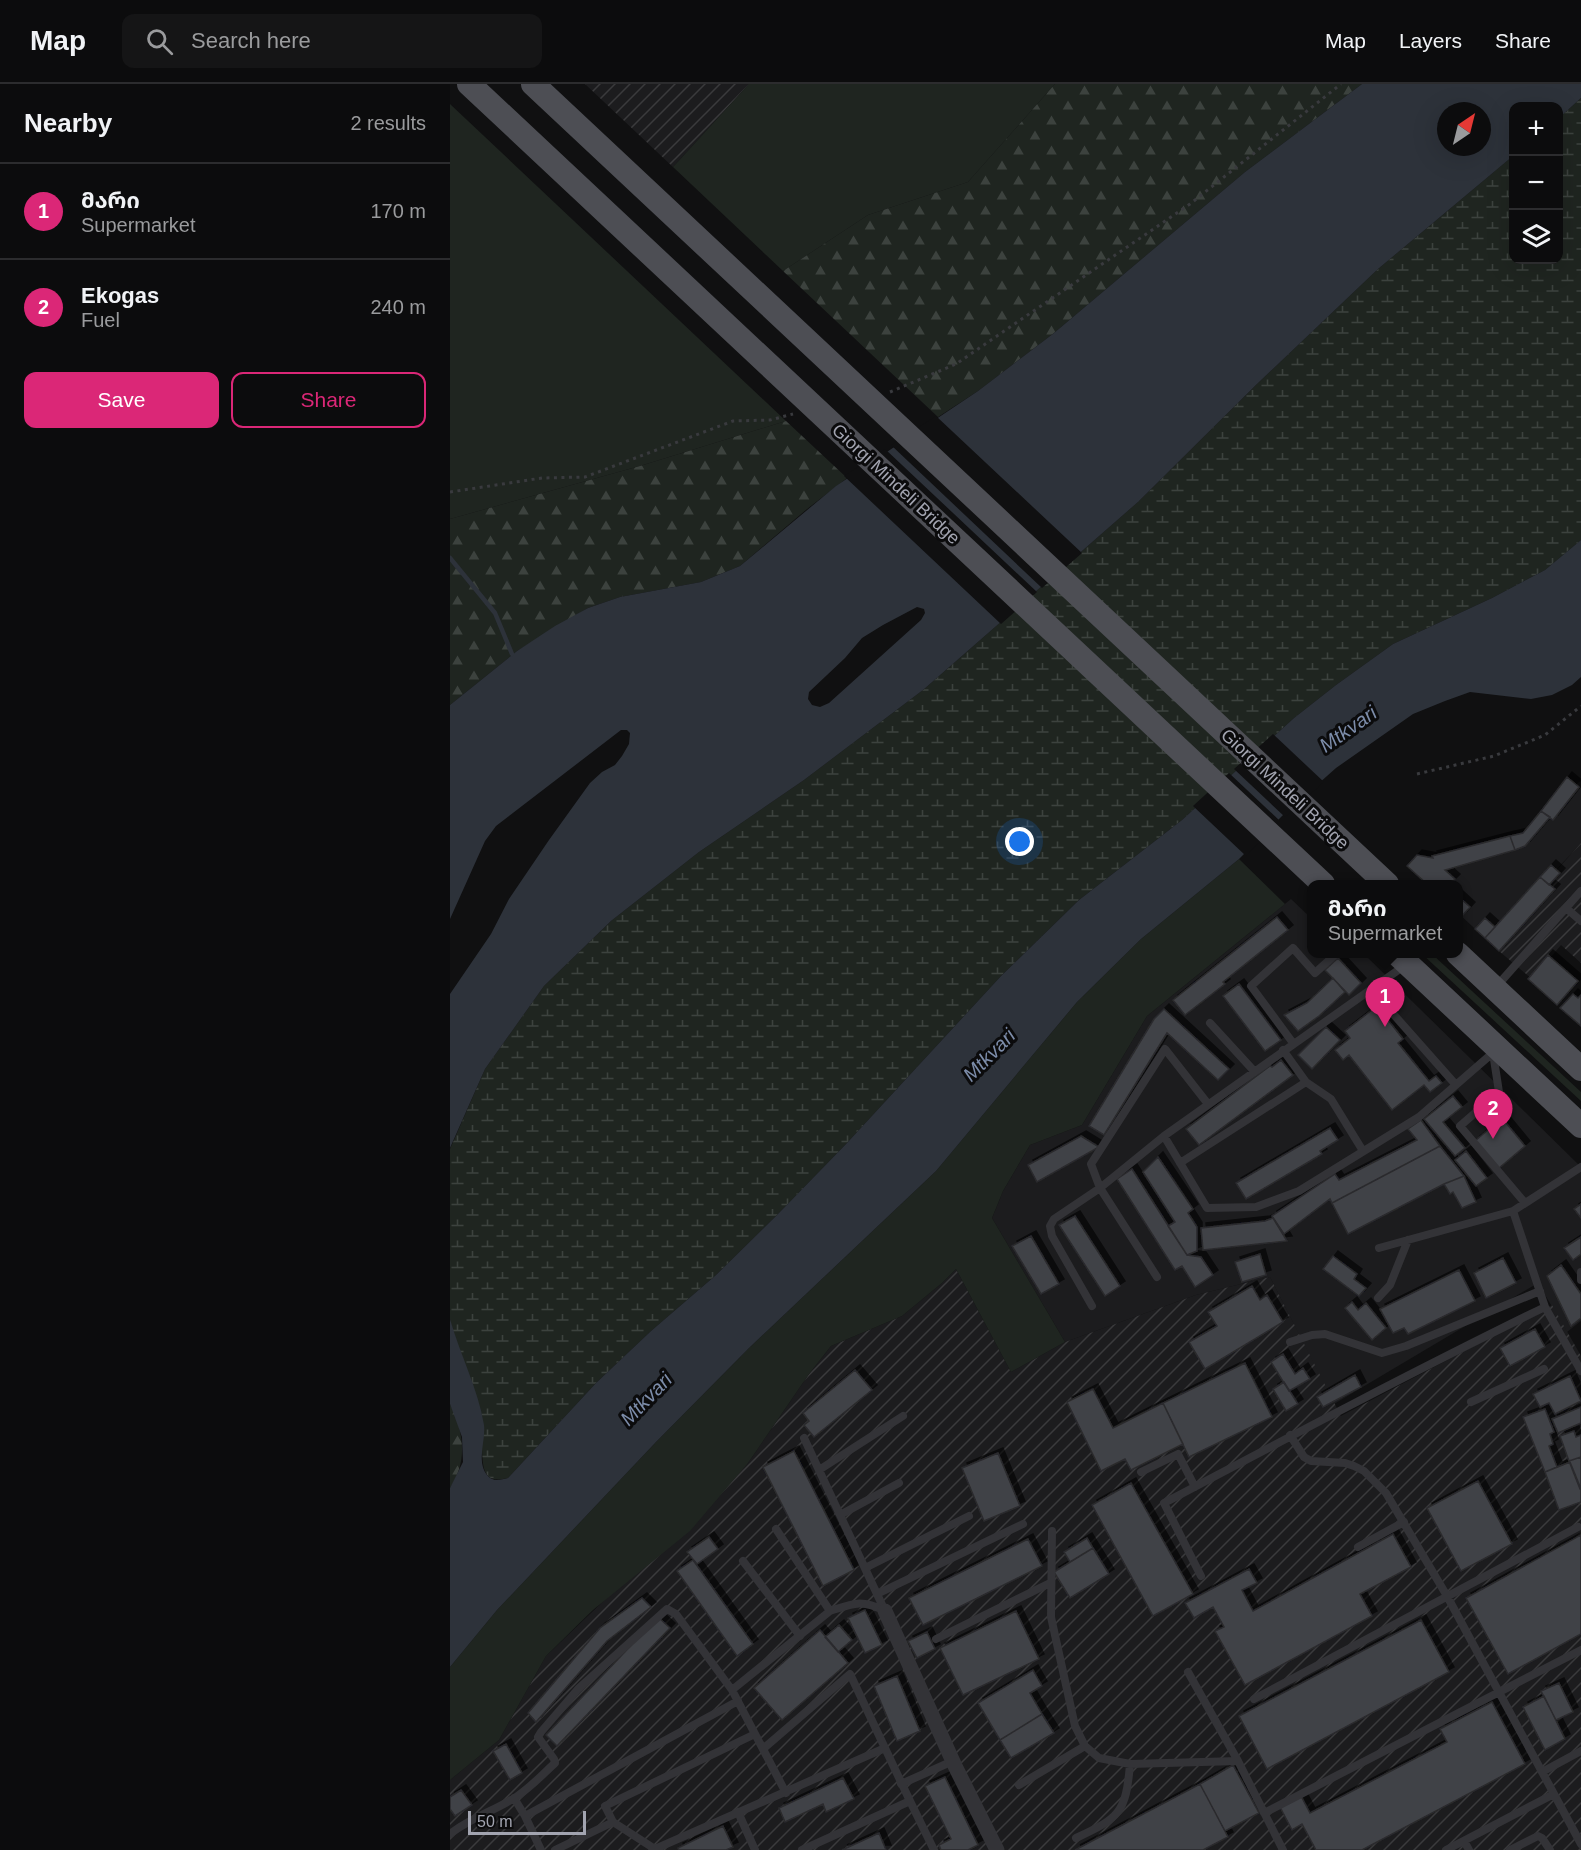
<!DOCTYPE html>
<html lang="en">
<head>
<meta charset="utf-8">
<style>
  body { margin:0; font-family:Arial,"Noto Sans Georgian",sans-serif; background:#151516; color:#f1f3f6 }
  .controls { position:absolute; right:18px; top:18px; display:grid; overflow:hidden; border-radius:12px; box-shadow:0 6px 24px #0002 }
  .controls button { width:54px; height:54px; display:grid; place-items:center; padding:0; border:0; border-bottom:2px solid #2c2c2e; background:#0c0c0d; color:#f1f3f6; font:30px sans-serif }
  .compass { position:absolute; left:987px; top:18px; width:54px; height:54px; border-radius:50%; background:#0c0c0d; box-shadow:0 6px 24px #0002; rotate:35deg }
  .scale { position:absolute; left:18px; bottom:15px; width:118px; box-sizing:border-box; padding-left:6px; border:3px solid #a2a4b0; border-top:0; font-size:16px; line-height:21px; white-space:nowrap; color:#a2a4b0; -webkit-text-stroke:4px #0b0b0c; paint-order:stroke }
  .you { position:absolute; left:570px; top:758px; width:21px; height:21px; margin:-15px; border:4px solid #fff; border-radius:50%; background:#1a73e8; box-shadow:0 0 0 9px #1a73e833 }
  .badge { display:grid; place-items:center; width:39px; height:39px; border-radius:50%; background:#db2777; color:#fff; font-size:20px; font-weight:700 }
  .pin { position:absolute; translate:-50% -50px; filter:drop-shadow(0 2px 3px #0008) }
  .pin::after { content:''; position:absolute; top:32px; width:21px; height:18px; background:inherit; clip-path:polygon(0 0,100% 0,50% 100%) }
  .popup { position:absolute; left:857px; top:796px; width:156px; height:78px; box-sizing:border-box; display:grid; place-content:center; border-radius:12px; background:#0c0c0d; filter:drop-shadow(0 2px 4px #0005); font-size:20px; white-space:nowrap; color:#9a9b9d }
  .popup b { font-size:22px; color:#f1f3f6 }
  .popup::after { content:''; position:absolute; left:50%; top:100%; margin-left:-12px; border:12px solid transparent; border-top-color:#0c0c0d }
  .list { margin:0; padding:0; list-style:none }
  h2 { display:flex; justify-content:space-between; align-items:center; height:78px; margin:0; padding:0 24px; font-size:26px }
  h2 small { font-size:20px; font-weight:400; color:#9a9b9d }
  .list li { display:grid; grid-template-columns:39px 1fr auto; gap:18px; align-items:center; box-sizing:border-box; height:96px; padding:0 24px; border-top:2px solid #2c2c2e }
  .list b { display:block; font-size:22px; white-space:nowrap }
  .list p { margin:0; font-size:20px; white-space:nowrap; color:#9a9b9d }
  .list em { font-size:20px; font-style:normal; color:#9a9b9d }
  .actions { display:flex; gap:12px; padding:18px 24px }
  .actions a { flex:1; padding:14px 0; border:2px solid #db2777; border-radius:12px; text-align:center; font-size:21px; color:#db2777 }
  .actions .main { background:#db2777; color:#fff }
  .icon { flex:none; width:33px; height:33px; fill:none; stroke:currentColor; stroke-width:2; stroke-linecap:round; stroke-linejoin:round }
  .map { position:relative; flex:none; width:1131px; height:1766px; overflow:hidden }
  header { display:flex; align-items:center; gap:36px; box-sizing:border-box; height:84px; padding:0 30px; background:#0c0c0d; border-bottom:2px solid #2c2c2e }
  header strong { font-size:28px }
  nav { display:flex; gap:33px; margin-inline-start:auto; font-size:21px }
  .search { width:420px; height:54px; background:#151516; display:flex; align-items:center; gap:15px; box-sizing:border-box; padding:0 21px; border-radius:12px; color:#9a9b9d; font-size:22px }
  main { display:flex }
  aside { flex:1; background:#0c0c0d }
  .map>svg:first-child { display:block }
  .built { fill:#1c1c1e }
  .industrial { fill:url(#industrial-furrows) }
  .green { fill:#1f2520 }
  .forest { fill:url(#forest-firs) }
  .wetland { fill:url(#wetland-marsh) }
  .water { fill:#2d323a; fill-rule:evenodd }
  .pier { fill:#101011 }
  .lines { fill:none; stroke-linecap:round; stroke-linejoin:round }
  .stream { stroke:#2d323a; stroke-width:4.5 }
  .building { fill:#414246; stroke:#2a2a2d; stroke-width:1.5; filter:url(#shadow) }
  .path { stroke:#393a3e; stroke-width:3; stroke-dasharray:3 4.5; stroke-linecap:butt }
  .service { stroke:#333337; stroke-width:8 }
  .minor { stroke:#333337; stroke-width:15 }
  .primary { stroke:#4d4e54; stroke-width:24 }
  .labels { text-anchor:middle; dominant-baseline:central; stroke-width:6; stroke-linejoin:round; paint-order:stroke }
  .street-label { font-size:18px; fill:#a2a4b0; stroke:#0b0b0c }
  .water-label { font-size:20px; font-style:italic; fill:#7c8ca9; stroke:#0b0b0c }
</style>
</head>
<body>
<header>
<strong>Map</strong>
<div class="search"><svg class="icon" aria-label="search" viewBox="0 0 24 24"><circle cx="10" cy="10" r="6"/><path d="M15 15l6 6"/></svg>Search here</div>
<nav><a>Map</a><a>Layers</a><a>Share</a></nav>
</header>
<main>
<aside>
<h2>Nearby<small>2 results</small></h2>
<ul class="list">
<li><span class="badge">1</span><div><b>მარი</b><p>Supermarket</p></div><em>170 m</em></li>
<li><span class="badge">2</span><div><b>Ekogas</b><p>Fuel</p></div><em>240 m</em></li>
</ul>
<div class="actions"><a class="main">Save</a><a>Share</a></div>
</aside>
<div class="map">
<svg width="1131" height="1766" viewBox="0 0 1131 1766">
  <defs>
    <pattern id="industrial-furrows" width="10" height="10" patternUnits="userSpaceOnUse" patternTransform="scale(1.5)"><rect width="10" height="10" fill="#1c1c1e"/><path d="M-1 1l2-2M0 10L10 0M9 11l2-2" fill="none" stroke="#3a3a3c"/></pattern>
    <pattern id="forest-firs" width="22" height="20" patternUnits="userSpaceOnUse" patternTransform="scale(1.5)"><rect width="22" height="20" fill="#1f2520"/><path d="M5 1l3.5 6h-7zM16 11l3.5 6h-7z" fill="#3c423e"/></pattern>
    <pattern id="wetland-marsh" width="20" height="14" patternUnits="userSpaceOnUse" patternTransform="scale(1.5)"><rect width="20" height="14" fill="#1f2520"/><path d="M1 5h8M5 5V1M11 12h8M15 12V8" fill="none" stroke="#3c423e"/></pattern>
    <filter id="shadow"><feDropShadow dx="5" dy="-5" stdDeviation="0" flood-color="#0009"/></filter>
  </defs>
  <rect width="100%" height="100%" fill="#101011"/>
  <path class="built" d="M 1117,693 L 1126,700 L 1131,697 L 1131,759 L 1107,785 L 1110,789 L 1105,805 L 1049,867 L 1009,830 L 1008,800 L 977,800 L 957,782 L 967,771 L 982,774 L 982,772 L 1073,749 Z
    M 841,815 L 861,834 L 862,870 L 914,870 L 1131,1083 L 1131,1237 L 1117,1248 L 1088,1199 L 884,1320 L 820,1193 L 746,1211 L 615,1258 L 542,1134 L 553,1107 L 580,1061 L 632,1041 L 697,932 Z"/>
  <path class="industrial" d="M 135,0 L 299,0 L 223,83 Z
    M 1131,759 L 1131,879 L 1111,861 L 1082,895 L 1049,867 L 1104,806 L 1099,801 L 1110,789 L 1107,786 Z
    M 506,1185 L 561,1288 L 615,1258 L 746,1211 L 820,1193 L 891,1332 L 1102,1221 L 1131,1272 L 1131,1766 L 0,1766 L 0,1696 L 49,1656 L 96,1572 L 298,1379 L 359,1290 L 381,1262 L 452,1232 L 492,1199 Z"/>
  <path class="green" d="M 299,0 L 605,0 L 518,98 L 418,131 L 333,187 L 223,83 Z
    M 0,20 L 336,337 L 190,382 L 0,435 Z
    M 789,775 L 835,820 L 697,932 L 632,1041 L 580,1061 L 553,1107 L 542,1134 L 615,1258 L 561,1288 L 506,1185 L 492,1199 L 452,1232 L 381,1262 L 359,1290 L 298,1379 L 240,1447 L 143,1526 L 96,1572 L 49,1656 L 0,1696 L 0,1583 L 47,1526 L 206,1358 L 299,1264 L 486,1087 L 627,918 L 691,855 Z
    M 972,870 L 982,870 L 1131,1008 L 1131,1017 Z"/>
  <path class="forest" d="M 605,0 L 912,0 L 795,88 L 604,249 L 528,307 L 488,333 L 333,187 L 418,131 L 518,98 Z
    M 336,337 L 397,394 L 357,425 L 290,482 L 251,498 L 170,513 L 138,524 L 67,567 L 0,621 L 0,435 L 190,382 Z
    M 0,1320 C 14,1348 18,1377 0,1404 Z"/>
  <path class="wetland" d="M 1131,14 L 1131,456 L 1095,486 L 1042,514 L 943,560 L 886,601 L 844,634 L 732,736 L 629,816 L 551,892 L 396,1060 L 326,1132 L 266,1191 L 201,1247 L 146,1299 L 58,1394 C 34,1400 33,1386 32,1366 L 0,1235 L 0,1065 L 35,985 L 94,902 L 161,837 L 249,768 L 354,696 L 473,606 L 688,418 L 807,300 L 928,185 L 1063,72 L 1064,176 L 1108,176 L 1109,34 Z"/>
  <path class="water" d="M 912,0 L 1131,0 L 1131,14 L 1109,34 L 1108,22 L 1064,22 L 1063,72 L 928,185 L 807,300 L 688,418 L 473,606 L 354,696 L 249,768 L 161,837 L 94,902 L 35,985 L 0,1064 L 0,910 L 41,850 L 59,815 L 99,756 L 140,699 L 152,688 L 165,681 L 172,672 L 179,660 L 180,649 L 177,646 L 171,646 L 46,742 L 35,757 L 0,835 L 0,621 L 67,567 L 105,542 L 138,524 L 170,513 L 251,498 L 290,482 L 386,402 L 528,307 L 604,249 L 795,88 ZM 996,27 L 1032,27 L 1032,63 L 996,63 ZM 467,523 L 474,525 L 475,529 L 471,536 L 379,619 L 370,623 L 362,621 L 358,615 L 359,608 L 395,574 L 412,554 L 433,541 Z
    M 1131,456 L 1131,593 L 1122,601 L 1102,611 L 1081,615 L 1020,608 L 995,617 L 963,630 L 886,684 L 832,732 L 789,775 L 691,855 L 627,918 L 486,1087 L 299,1264 L 206,1358 L 47,1526 L 0,1583 L 0,1404 L 13,1378 L 12,1353 L 0,1320 L 0,1235 C 10,1271 28,1304 34,1341 C 36,1357 26,1376 37,1391 C 42,1398 50,1396 58,1394 L 146,1299 L 201,1247 L 266,1191 L 326,1132 L 396,1060 L 551,892 L 629,816 L 732,736 L 844,634 L 886,601 L 943,560 L 1042,514 L 1095,486 Z"/>
  <path class="pier" d="M 486,332 L 632,469 L 592,504 L 441,361 Z
    M 435,365 L 587,508 L 551,540 L 394,392 Z
    M 823,650 L 874,698 L 835,733 L 784,685 Z
    M 779,689 L 830,737 L 796,772 L 743,722 Z"/>
  <g class="lines">
    <path class="stream" d="M 0,474 L 45,529 L 62,570"/>
  </g>
  <path class="building" d="M 1117,693 L 1129,703 L 1103,736 L 1091,727 Z
    M 1091,727 L 1100,733 L 1075,762 L 1065,766 L 1060,752 L 1073,749 Z
    M 1060,752 L 1065,766 L 995,786 L 1005,795 L 1000,800 L 977,800 L 957,782 L 967,771 L 983,774 L 982,772 Z
    M 1101,781 L 1110,789 L 1099,801 L 1090,793 Z
    M 1090,793 L 1105,805 L 1049,867 L 1035,854 Z
    M 1008,812 L 1020,823 L 1011,833 L 1008,830 Z
    M 827,833 L 838,846 L 773,898 L 775,900 L 735,931 L 723,916 Z
    M 1035,834 L 1045,843 L 1035,854 L 1025,845 Z
    M 1098,871 L 1128,897 L 1107,921 L 1078,895 Z
    M 888,874 L 911,899 L 899,911 L 875,886 Z
    M 883,894 L 895,908 L 869,932 L 848,947 L 834,931 L 857,919 Z
    M 789,900 L 831,956 L 815,967 L 773,912 Z
    M 1123,910 L 1128,914 L 1131,911 L 1131,942 L 1110,924 Z
    M 927,922 L 953,955 L 948,959 L 979,997 L 986,992 L 992,999 L 980,1008 L 974,1001 L 942,1026 L 899,971 L 893,976 L 885,966 L 900,954 L 895,947 Z
    M 714,925 L 779,985 L 768,996 L 717,949 L 654,1051 L 639,1042 L 704,935 Z
    M 876,943 L 890,956 L 862,985 L 848,971 Z
    M 831,976 L 843,991 L 749,1061 L 736,1045 L 820,982 L 822,983 Z
    M 1003,1012 L 1012,1023 L 993,1038 L 1015,1064 L 1005,1072 L 974,1035 Z
    M 1052,1034 L 1075,1062 L 1048,1085 L 1025,1057 Z
    M 971,1036 L 990,1062 L 882,1119 L 880,1115 L 834,1150 L 822,1132 L 885,1090 L 889,1096 L 967,1056 L 958,1045 Z
    M 880,1044 L 888,1056 L 870,1067 L 872,1070 L 796,1115 L 786,1099 Z
    M 631,1052 L 649,1063 L 587,1098 L 578,1081 Z
    M 990,1062 L 1014,1092 L 994,1100 L 898,1150 L 882,1119 Z
    M 1016,1067 L 1037,1094 L 1026,1102 L 1005,1076 Z
    M 708,1073 L 743,1125 L 738,1129 L 747,1143 L 747,1167 L 737,1171 L 718,1142 L 725,1138 L 693,1088 Z
    M 682,1085 L 737,1171 L 751,1173 L 763,1191 L 745,1203 L 732,1182 L 725,1186 L 667,1095 Z
    M 1014,1092 L 1026,1118 L 1012,1124 L 1003,1108 L 1000,1110 L 994,1100 Z
    M 1131,1120 L 1131,1134 L 1124,1125 Z
    M 625,1132 L 670,1202 L 655,1212 L 609,1141 Z
    M 823,1134 L 837,1157 L 753,1166 L 751,1144 L 815,1137 Z
    M 581,1152 L 609,1200 L 591,1210 L 562,1162 Z
    M 1131,1153 L 1131,1170 L 1123,1176 L 1114,1164 Z
    M 810,1170 L 816,1191 L 792,1198 L 785,1178 Z
    M 883,1172 L 907,1190 L 904,1195 L 916,1204 L 909,1212 L 873,1185 Z
    M 1053,1174 L 1066,1199 L 1036,1214 L 1024,1189 Z
    M 1111,1181 L 1131,1210 L 1131,1234 L 1121,1242 L 1097,1192 Z
    M 1009,1186 L 1025,1217 L 958,1250 L 954,1244 L 943,1249 L 930,1225 Z
    M 802,1202 L 810,1216 L 817,1211 L 833,1238 L 755,1285 L 739,1258 L 767,1242 L 758,1228 Z
    M 902,1218 L 908,1226 L 916,1219 L 936,1244 L 922,1256 L 895,1224 Z
    M 1085,1245 L 1095,1263 L 1060,1282 L 1050,1264 Z
    M 833,1270 L 845,1290 L 853,1284 L 860,1295 L 839,1307 L 821,1278 Z
    M 795,1279 L 822,1333 L 739,1373 L 713,1319 Z
    M 405,1286 L 422,1306 L 364,1353 L 354,1341 L 359,1337 L 353,1329 Z
    M 905,1291 L 911,1303 L 873,1323 L 867,1313 Z
    M 1120,1292 L 1131,1317 L 1105,1330 L 1099,1319 L 1090,1323 L 1083,1310 Z
    M 834,1298 L 848,1320 L 836,1327 L 823,1305 Z
    M 643,1305 L 663,1344 L 713,1319 L 733,1360 L 681,1386 L 675,1375 L 651,1387 L 617,1318 Z
    M 1131,1323 L 1131,1339 L 1108,1349 L 1102,1335 Z
    M 1095,1325 L 1104,1348 L 1100,1350 L 1103,1360 L 1099,1362 L 1107,1383 L 1095,1388 L 1073,1333 Z
    M 1124,1347 L 1126,1353 L 1131,1351 L 1131,1373 L 1119,1377 L 1110,1352 Z
    M 344,1367 L 404,1486 L 373,1502 L 313,1383 Z
    M 548,1369 L 570,1422 L 534,1437 L 512,1384 Z
    M 1131,1373 L 1131,1405 L 1130,1405 L 1119,1377 Z
    M 1120,1378 L 1131,1405 L 1131,1418 L 1109,1426 L 1095,1388 Z
    M 1028,1397 L 1062,1460 L 1011,1487 L 977,1424 Z
    M 681,1399 L 743,1510 L 703,1532 L 642,1421 Z
    M 943,1450 L 961,1483 L 910,1510 L 922,1532 L 795,1601 L 765,1547 L 774,1543 L 763,1523 L 744,1534 L 735,1519 L 799,1485 L 807,1499 L 792,1506 L 803,1527 Z
    M 1131,1451 L 1131,1550 L 1058,1590 L 1016,1514 Z
    M 259,1453 L 268,1465 L 247,1480 L 237,1468 Z
    M 637,1454 L 643,1464 L 620,1478 L 614,1468 Z
    M 578,1455 L 592,1482 L 473,1541 L 459,1514 Z
    M 643,1464 L 659,1490 L 620,1514 L 604,1488 Z
    M 243,1476 L 303,1560 L 287,1572 L 227,1487 Z
    M 192,1514 L 201,1523 L 157,1557 L 86,1638 L 78,1629 L 150,1544 Z
    M 415,1526 L 432,1561 L 415,1569 L 398,1534 Z
    M 566,1527 L 589,1575 L 513,1611 L 490,1564 Z
    M 208,1533 L 220,1544 L 107,1662 L 96,1651 Z
    M 971,1536 L 999,1588 L 817,1685 L 789,1632 Z
    M 389,1541 L 402,1556 L 388,1568 L 375,1553 Z
    M 370,1546 L 398,1579 L 332,1636 L 304,1604 Z
    M 477,1548 L 485,1565 L 467,1574 L 458,1557 Z
    M 583,1586 L 592,1602 L 580,1609 L 592,1630 L 550,1656 L 528,1619 Z
    M 447,1592 L 470,1647 L 447,1657 L 424,1602 Z
    M 1109,1599 L 1123,1628 L 1106,1636 L 1091,1607 Z
    M 1094,1612 L 1115,1655 L 1095,1666 L 1073,1623 Z
    M 1042,1618 L 1075,1680 L 912,1766 L 866,1766 L 852,1740 L 842,1746 L 830,1723 L 851,1712 L 860,1729 L 997,1658 L 990,1645 Z
    M 592,1630 L 604,1649 L 561,1674 L 550,1656 Z
    M 56,1660 L 72,1689 L 60,1696 L 43,1667 Z
    M 783,1681 L 809,1729 L 775,1747 L 750,1700 Z
    M 495,1693 L 528,1761 L 518,1766 L 491,1766 L 489,1761 L 501,1755 L 475,1702 Z
    M 393,1694 L 404,1715 L 376,1728 L 373,1720 L 335,1738 L 329,1724 Z
    M 750,1700 L 778,1753 L 753,1766 L 625,1766 Z
    M 11,1706 L 22,1721 L 5,1732 L 0,1725 L 0,1713 Z
    M 273,1742 L 283,1763 L 276,1766 L 229,1766 L 228,1764 Z
    M 429,1749 L 436,1766 L 392,1766 Z"/>
  <g class="lines">
    <path class="path" d="M 440,308 L 506,280 L 740,120 L 891,0
      M 0,408 L 92,394 L 135,393 L 283,337 L 320,336 L 343,330
      M 967,690 L 1044,672 L 1095,651 L 1131,622"/>
    <path class="service" d="M 1116,824 L 1131,837
      M 1046,903 L 1131,807
      M 922,906 L 1006,1001
      M 760,939 L 804,987
      M 843,959 L 801,902 L 843,864 L 865,889 L 886,870
      M 833,966 L 856,998 L 881,1015 L 913,1067
      M 1043,969 L 1049,1008 L 1010,1042 L 1075,1119
      M 714,1052 L 757,1124 L 806,1123 L 849,1107 L 969,1033 L 1045,967
      M 730,1079 L 856,998
      M 1131,1083 L 1063,1127 L 1095,1223 L 1131,1287
      M 929,1164 L 1063,1127
      M 1131,1188 L 1131,1196
      M 707,1193 L 650,1104 L 641,1080 L 715,965 L 758,1020
      M 928,1214 L 940,1201 L 958,1156
      M 642,1222 L 602,1152 L 600,1142 L 604,1135 L 650,1104 L 714,1052 L 954,882
      M 840,1258 L 862,1251 L 875,1250 L 932,1269 L 956,1262 L 1090,1207
      M 1021,1318 L 1094,1285
      M 840,1351 L 854,1373 L 861,1377 L 895,1379 L 904,1382 L 914,1387 L 936,1409 L 997,1512 L 1131,1760
      M 354,1354 L 427,1510
      M 369,1386 L 453,1332
      M 691,1388 L 728,1370 L 745,1403
      M 390,1431 L 449,1399
      M 326,1445 L 380,1527
      M 602,1447 L 601,1533 L 625,1642 L 635,1662 L 649,1674 L 680,1680 L 788,1677
      M 908,1463 L 954,1438
      M 293,1477 L 350,1552
      M 415,1484 L 519,1432
      M 751,1492 L 714,1419 C 841,1352 966,1286 1095,1223
      M 435,1527 L 427,1510 L 573,1440
      M 486,1555 L 600,1499
      M 738,1588 L 788,1677 L 833,1766
      M 804,1615 L 1128,1443
      M 313,1665 L 400,1590 L 460,1717 L 352,1766
      M 1092,1688 L 1131,1667
      M 451,1700 L 503,1677
      M 569,1701 L 635,1662
      M 336,1709 L 282,1606 L 380,1527 C 404,1519 412,1515 435,1527
      M 64,1714 L 75,1732
      M 460,1717 L 484,1766
      M 288,1728 L 305,1766
      M 814,1729 L 1131,1566
      M 163,1738 L 155,1722 L 305,1650
      M 0,1750 C 20,1734 44,1727 66,1713 C 81,1703 92,1691 105,1679 L 104,1675 L 88,1653 L 91,1648 L 128,1605 L 217,1525 L 226,1530 L 282,1606
      M 626,1754 C 669,1734 676,1729 680,1680
      M 1014,1757 L 1019,1766
      M 91,1766 L 75,1732 L 288,1617
      M 105,1766 L 163,1738 L 205,1765
      M 206,1766 L 205,1765 L 435,1664
      M 996,1766 L 1104,1710
      M 1060,1766 L 1088,1752 L 1092,1754 L 1100,1766"/>
    <path class="minor" d="M 435,1527 L 505,1682 L 547,1766"/>
    <path class="primary" d="M 19,0 L 873,800
      M 83,0 L 937,800
      M 947,870 L 1131,1042
      M 1008,870 L 1131,985"/>
  </g>
  <g class="labels">
    <g class="street-label">
      <text transform="translate(446 400) rotate(43)">Giorgi Mindeli Bridge</text>
      <text transform="translate(835 705) rotate(43)">Giorgi Mindeli Bridge</text>
    </g>
    <g class="water-label">
      <text transform="translate(898 645) rotate(-35)">Mtkvari</text>
      <text transform="translate(539 971) rotate(-45)">Mtkvari</text>
      <text transform="translate(196 1315) rotate(-46)">Mtkvari</text>
    </g>
  </g>
</svg>
<div class="controls">
<button>+</button>
<button>−</button>
<button><svg class="icon" aria-label="layers" viewBox="0 0 24 24"><path d="M12 4l9 5-9 5-9-5zM3 14l9 5 9-5"/></svg></button>
</div>
<svg class="compass" viewBox="-18 -18 36 36"><path d="M0-13l5 13h-10z" fill="#e53935"/><path d="M0 13l5-13h-10z" fill="#9a9b9d"/></svg>
<div class="scale">50 m</div>
<div class="you"></div>
<div class="pin badge" style="left:935px;top:943px">1</div>
<div class="popup"><b>მარი</b>Supermarket</div>
<div class="pin badge" style="left:1043px;top:1055px">2</div>
</div>
</main>
</body>
</html>
